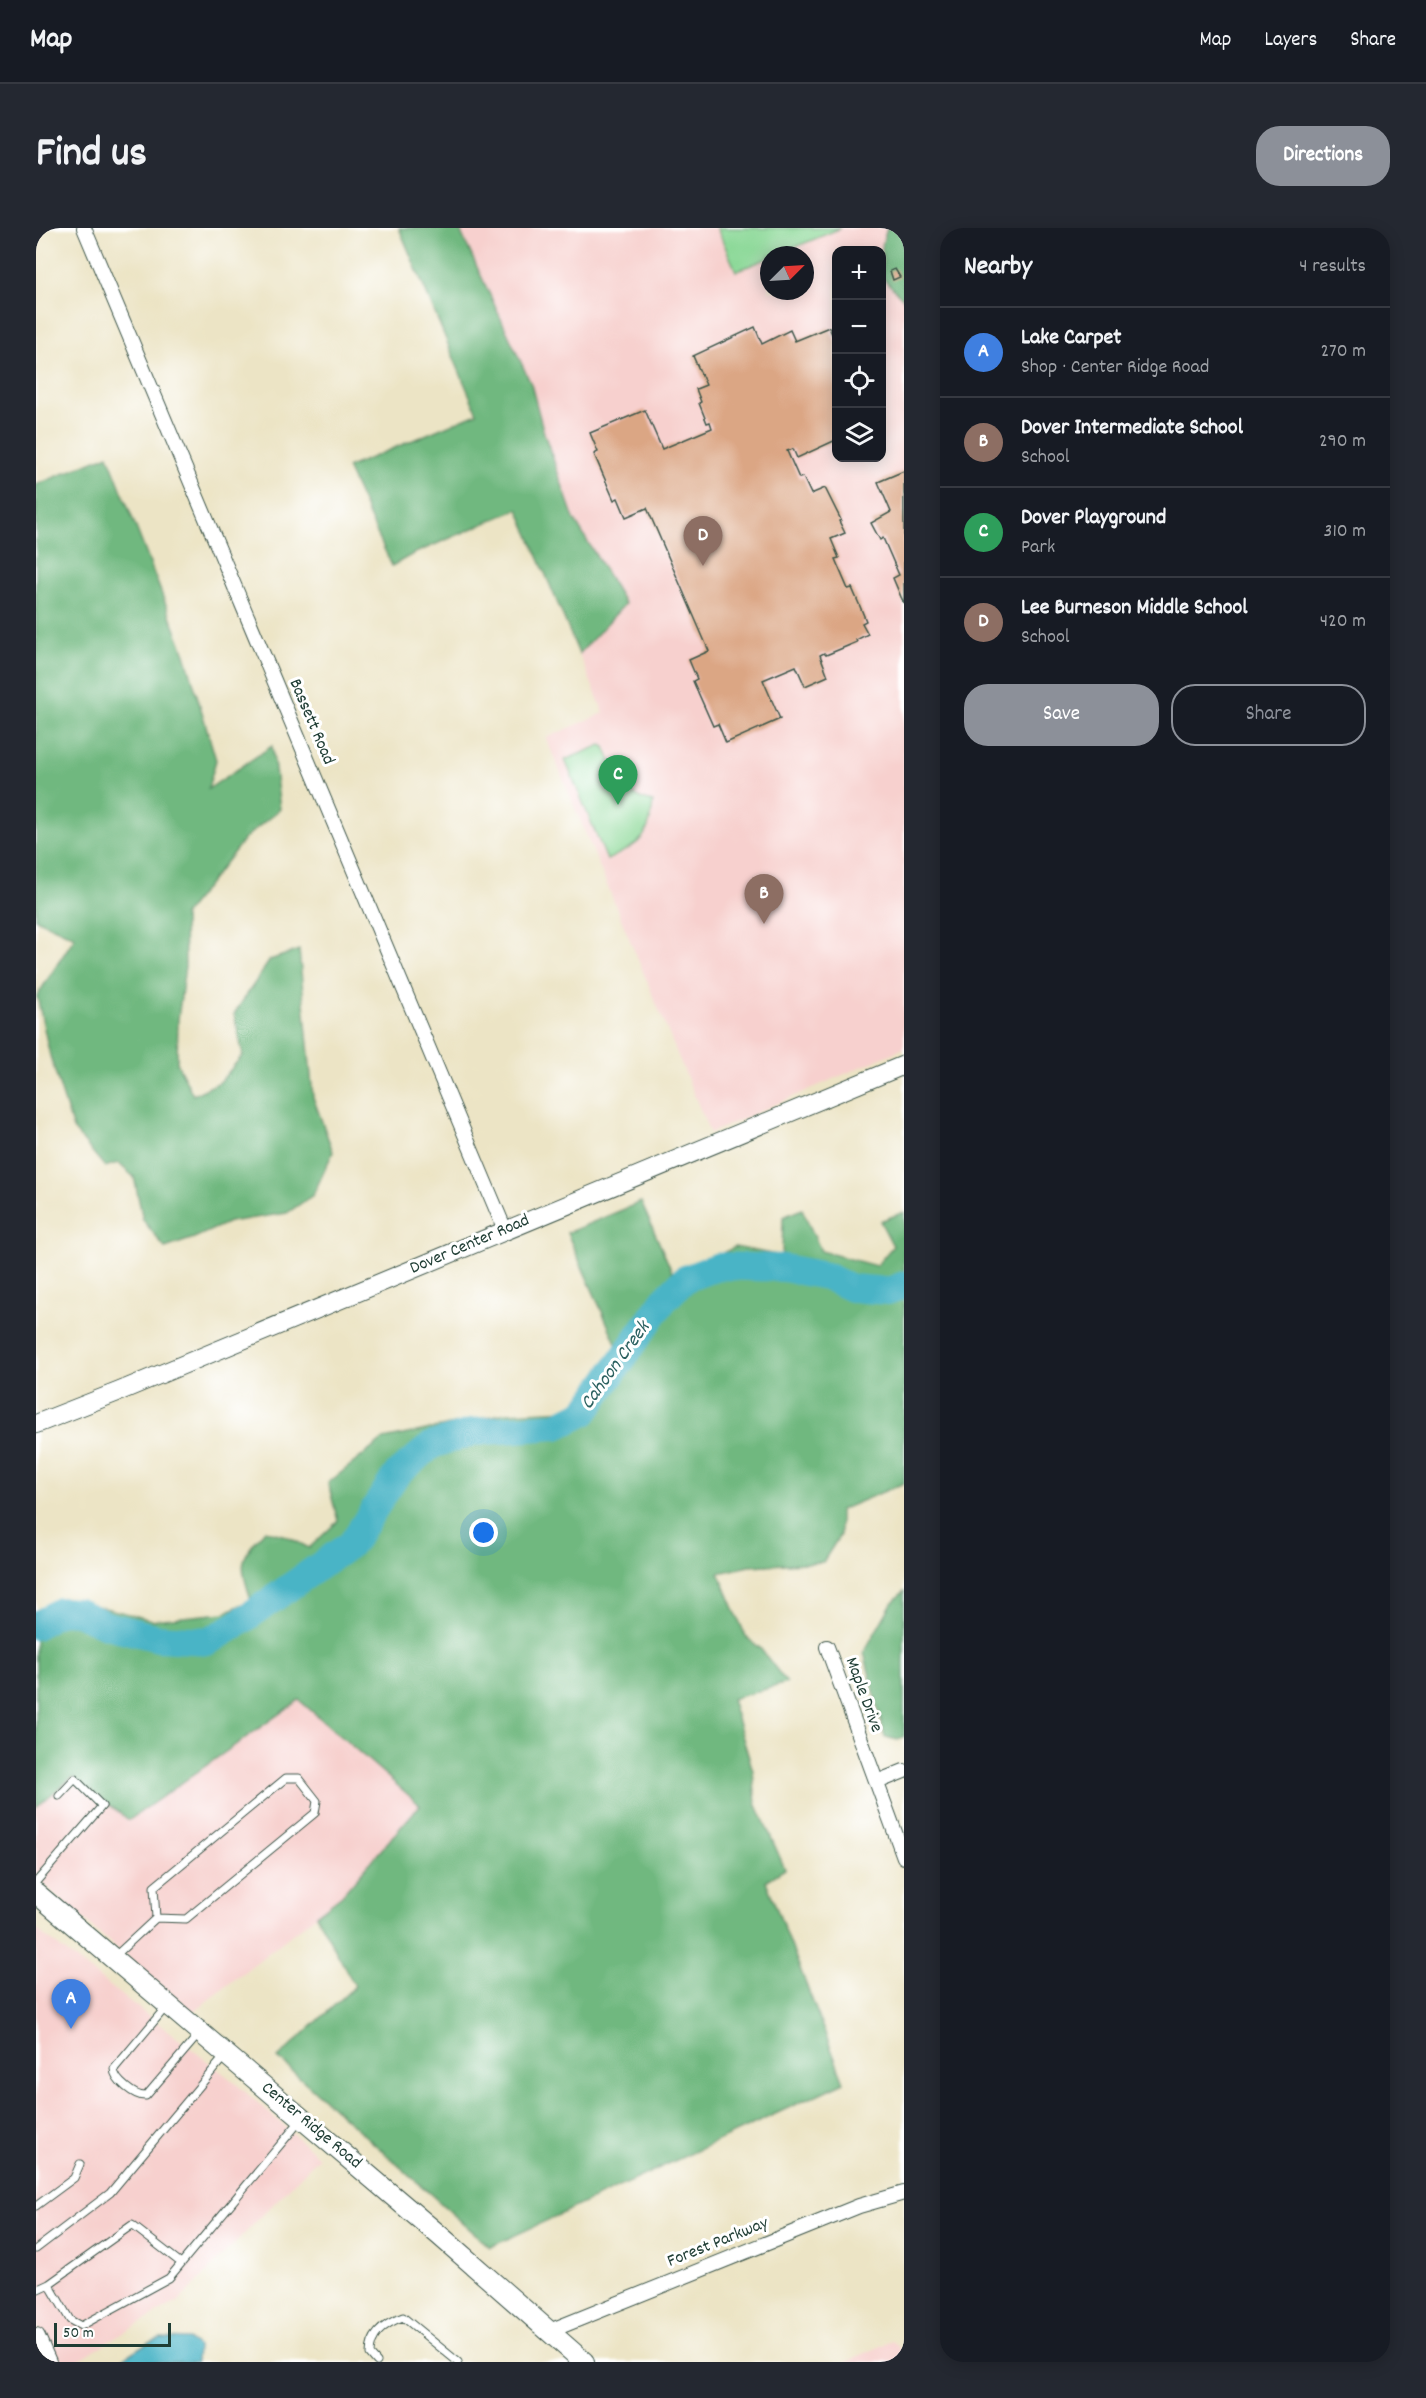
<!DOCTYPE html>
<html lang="en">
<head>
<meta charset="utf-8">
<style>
  body { margin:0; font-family:Dekko,sans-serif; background:#242831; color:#f1f3f6 }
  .controls { position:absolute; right:18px; top:18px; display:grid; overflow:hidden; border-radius:12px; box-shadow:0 3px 15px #0003 }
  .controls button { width:54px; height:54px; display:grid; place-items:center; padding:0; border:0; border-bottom:2px solid #363941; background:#171b24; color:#f1f3f6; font:30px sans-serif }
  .compass { position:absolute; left:724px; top:18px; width:54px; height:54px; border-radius:50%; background:#171b24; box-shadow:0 3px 15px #0003; rotate:66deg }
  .scale { position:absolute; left:18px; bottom:15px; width:117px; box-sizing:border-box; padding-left:6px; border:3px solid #1f3d34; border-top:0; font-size:16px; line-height:21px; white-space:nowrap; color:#1f3d34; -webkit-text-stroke:4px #fff; paint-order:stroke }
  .you { position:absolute; left:448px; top:1305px; width:21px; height:21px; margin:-15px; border:4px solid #fff; border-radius:50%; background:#1a73e8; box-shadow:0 0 0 9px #1a73e833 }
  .badge { display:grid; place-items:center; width:39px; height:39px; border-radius:50%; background:#8c9099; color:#fff; font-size:20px; font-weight:700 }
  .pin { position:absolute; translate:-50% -50px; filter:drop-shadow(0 2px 3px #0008) }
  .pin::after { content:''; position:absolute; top:32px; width:21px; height:18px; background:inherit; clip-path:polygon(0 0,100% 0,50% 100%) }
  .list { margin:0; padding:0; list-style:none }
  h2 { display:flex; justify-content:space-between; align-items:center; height:78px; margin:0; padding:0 24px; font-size:26px }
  h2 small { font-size:20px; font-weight:400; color:#9ea1a6 }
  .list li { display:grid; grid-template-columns:39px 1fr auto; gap:18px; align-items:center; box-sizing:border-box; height:90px; padding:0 24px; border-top:2px solid #363941 }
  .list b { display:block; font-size:22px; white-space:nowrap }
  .list p { margin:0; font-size:20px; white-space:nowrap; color:#9ea1a6 }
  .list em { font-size:20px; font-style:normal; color:#9ea1a6 }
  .actions { display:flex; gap:12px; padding:18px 24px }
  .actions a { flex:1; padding:14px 0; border:2px solid #8c9099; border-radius:24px; text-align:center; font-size:21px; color:#8c9099 }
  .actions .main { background:#8c9099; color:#fff }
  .icon { flex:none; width:33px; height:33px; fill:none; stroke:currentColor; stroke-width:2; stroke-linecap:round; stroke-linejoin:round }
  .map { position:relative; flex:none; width:868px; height:2134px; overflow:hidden; border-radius:24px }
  header { display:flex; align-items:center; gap:36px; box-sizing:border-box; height:84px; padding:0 30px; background:#171b24; border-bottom:2px solid #363941 }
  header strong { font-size:28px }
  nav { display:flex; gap:33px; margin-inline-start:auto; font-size:21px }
  .intro { display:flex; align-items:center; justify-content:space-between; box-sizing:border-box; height:144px; padding:0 36px }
  h1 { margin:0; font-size:42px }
  .button { padding:15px 27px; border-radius:24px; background:#8c9099; color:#fff; font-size:21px; font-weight:700 }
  main { display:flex; gap:36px; padding:0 36px }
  aside { flex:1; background:#171b24; border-radius:24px; box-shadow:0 3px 15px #0003 }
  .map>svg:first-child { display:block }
  .built { fill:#f7d0ce; fill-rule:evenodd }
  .green { fill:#8ad896; stroke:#548a65; stroke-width:1.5 }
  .forest { fill:#6fb87f; stroke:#477a5a; stroke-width:1.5 }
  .water { fill:#49b4c6; stroke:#34787d; stroke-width:1.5 }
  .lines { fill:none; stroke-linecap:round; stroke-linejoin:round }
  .river { stroke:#49b4c6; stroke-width:28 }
  .building { fill:#dba684 }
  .lane-casing { stroke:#3e564a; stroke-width:9 }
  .street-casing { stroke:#3e564a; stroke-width:16 }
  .secondary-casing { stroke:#3e564a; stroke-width:20 }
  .primary-casing { stroke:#3e564a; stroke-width:22 }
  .lane { stroke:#fff; stroke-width:7 }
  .street { stroke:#fff; stroke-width:14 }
  .secondary { stroke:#fff; stroke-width:18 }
  .primary { stroke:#fff; stroke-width:20 }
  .labels { text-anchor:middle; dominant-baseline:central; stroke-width:6; stroke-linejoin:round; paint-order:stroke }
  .street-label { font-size:18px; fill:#1f3d34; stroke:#fff }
  .water-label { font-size:20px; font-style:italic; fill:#2c6160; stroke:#fff }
</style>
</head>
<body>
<header>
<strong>Map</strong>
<nav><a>Map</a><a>Layers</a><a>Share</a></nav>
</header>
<div class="intro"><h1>Find us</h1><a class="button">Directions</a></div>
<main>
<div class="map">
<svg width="868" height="2134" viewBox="0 0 868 2134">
  <rect width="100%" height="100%" fill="#fff"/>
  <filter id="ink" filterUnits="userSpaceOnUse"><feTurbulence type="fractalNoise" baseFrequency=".0167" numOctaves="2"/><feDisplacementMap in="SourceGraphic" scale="12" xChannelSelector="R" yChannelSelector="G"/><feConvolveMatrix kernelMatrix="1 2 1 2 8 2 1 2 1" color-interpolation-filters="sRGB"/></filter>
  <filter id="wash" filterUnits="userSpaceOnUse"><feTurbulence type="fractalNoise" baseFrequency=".008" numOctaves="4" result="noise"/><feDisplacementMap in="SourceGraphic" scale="24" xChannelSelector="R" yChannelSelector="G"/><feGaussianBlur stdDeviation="1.35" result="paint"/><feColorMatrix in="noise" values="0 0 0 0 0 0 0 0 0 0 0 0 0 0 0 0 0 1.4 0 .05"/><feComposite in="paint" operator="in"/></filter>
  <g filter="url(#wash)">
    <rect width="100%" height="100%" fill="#ece4c5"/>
    <path class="built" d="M 363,0 L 868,0 L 868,820 L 674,905 L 510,510 L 568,485 ZM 800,22 L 846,22 L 846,230 L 800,230 ZM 733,27 L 769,27 L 769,63 L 733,63 Z
      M 263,1472 L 385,1577 L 306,1667 L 157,1784 L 59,1702 L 0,1649 L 0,1580 L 37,1548 L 93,1592 Z
      M 0,1701 L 197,1853 L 283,1929 L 144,2072 L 38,2134 L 18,2134 L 0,2096 Z
      M 857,2113 L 868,2125 L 868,2134 L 809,2134 Z"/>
    <path class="green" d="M 681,0 L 805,0 L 740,27 L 733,27 L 733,30 L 700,43 Z
      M 565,517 L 569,519 C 579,544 588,569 617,574 C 613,613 604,615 571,632 L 529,532 Z"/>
    <path class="forest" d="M 363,0 L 423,0 L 495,156 L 508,205 L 538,291 L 589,376 L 543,426 L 482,281 L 377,326 L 356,338 L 311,240 L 441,185 Z
      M 851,0 L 868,0 L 868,72 L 847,50 L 846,17 Z
      M 72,227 L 149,426 L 180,532 L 172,561 L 236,518 L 244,581 L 209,610 L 148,687 L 149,738 L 142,791 L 141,835 L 157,867 L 184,854 L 207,827 L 198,786 L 234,732 L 263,722 L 277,869 L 297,924 L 277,967 L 251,985 L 193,994 L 158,1010 L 129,1020 L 107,992 L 98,949 L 82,935 L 69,939 L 37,901 L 14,828 L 1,768 L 39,709 L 0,691 L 0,257 Z
      M 605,974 L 638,1048 L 699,1019 L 746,1028 L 747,989 L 766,981 L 785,1023 L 840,1038 L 857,1018 L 844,993 L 868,984 L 868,1255 L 804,1282 L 804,1307 L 787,1334 L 713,1338 L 683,1345 L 710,1409 L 724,1420 L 751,1455 L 695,1471 L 717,1543 L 720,1575 L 749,1641 L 730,1653 L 808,1854 L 454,2019 L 242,1830 L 319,1758 L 280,1687 L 306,1667 L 384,1577 L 263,1472 L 93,1592 L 37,1549 L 0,1579 L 0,1383 L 30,1370 L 116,1392 L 188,1385 L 215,1372 C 203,1333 203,1332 229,1302 L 250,1308 L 273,1320 L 302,1293 L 292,1255 L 348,1211 L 470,1185 L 533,1182 L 584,1124 L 531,1005 Z
      M 868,1363 L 868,1508 L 862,1512 L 849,1509 L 828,1424 L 856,1375 Z"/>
    <path class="water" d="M 125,2110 L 152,2111 L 161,2118 L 160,2134 L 81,2134 L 111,2115 Z"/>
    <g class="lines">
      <path class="river" d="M 0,1398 L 24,1383 L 42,1384 L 70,1397 L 122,1410 L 173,1413 L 200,1397 L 316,1315 L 361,1246 L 396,1217 L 437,1204 L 521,1198 L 549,1184 L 628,1072 L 649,1051 L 683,1038 L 748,1040 L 790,1048 L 815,1060 L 852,1063 L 868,1057"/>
    </g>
    <g id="blocks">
      <path class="building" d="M 859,41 L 864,49 L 857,52 L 854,43 Z
        M 719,99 L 726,116 L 754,102 L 759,113 L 793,99 L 800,116 L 800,212 L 761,230 L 757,221 L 751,223 L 763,250 L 767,249 L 775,266 L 789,260 L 805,292 L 803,293 L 809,305 L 795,311 L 803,330 L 799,331 L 812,361 L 816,360 L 823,376 L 830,393 L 826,395 L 832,406 L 820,412 L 821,414 L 790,427 L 788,425 L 784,427 L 792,448 L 769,458 L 760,438 L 727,452 L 744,491 L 690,515 L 682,496 L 677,498 L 657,453 L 661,451 L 653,432 L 673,423 L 611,280 L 590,289 L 582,270 L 578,272 L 558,226 L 562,224 L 554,205 L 609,182 L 626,221 L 676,200 L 674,194 L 671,195 L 663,175 L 665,174 L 660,161 L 670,157 L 657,128 Z
        M 868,243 L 868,376 L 857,350 L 863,347 L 847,310 L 844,312 L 835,295 L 855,284 L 842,254 Z"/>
    </g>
  </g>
  <g filter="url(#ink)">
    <use href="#blocks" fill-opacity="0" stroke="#3e564a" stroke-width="1.5"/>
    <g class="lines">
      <defs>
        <path id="lane" d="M 0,1654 L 66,1578 L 39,1551 L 23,1568
          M 78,1729 L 120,1690 L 118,1659 L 250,1550 L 263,1550 L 281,1573 L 279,1585 L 150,1691 L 120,1690
          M 130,1779 L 78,1841 C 78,1852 99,1869 110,1868 L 163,1806
          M 0,1978 L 38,1950 L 44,1936
          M 0,2021 L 74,1965 L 188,1829
          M 13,2056 L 96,1997 L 145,2035
          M 0,2062 L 13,2056 L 34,2092 L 45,2098 L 133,2050 L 264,1893
          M 341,2134 L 334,2126 C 334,2106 350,2095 367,2089 L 422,2134"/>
        <path id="street" d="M 48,0 L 469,1002
          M 791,1419 L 868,1629
          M 841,1554 L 868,1543
          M 511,2104 L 823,1978 L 868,1965"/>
        <path id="secondary" d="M 0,1196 L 84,1163 L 868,837
          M 0,2109 L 11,2134"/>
        <path id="primary" d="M 0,1665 L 403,2007 L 548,2134"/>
      </defs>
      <use href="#lane" class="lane-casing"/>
      <use href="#street" class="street-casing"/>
      <use href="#secondary" class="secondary-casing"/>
      <use href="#primary" class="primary-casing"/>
      <use href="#lane" class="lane"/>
      <use href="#street" class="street"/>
      <use href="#secondary" class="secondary"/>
      <use href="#primary" class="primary"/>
    </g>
  </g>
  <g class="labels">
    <g class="street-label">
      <text transform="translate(275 494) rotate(67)">Bassett Road</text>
      <text transform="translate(434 1017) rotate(-23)">Dover Center Road</text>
      <text transform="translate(827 1467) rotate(70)">Maple Drive</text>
      <text transform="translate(275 1898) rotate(40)">Center Ridge Road</text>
      <text transform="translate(682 2015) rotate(-22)">Forest Parkway</text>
    </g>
    <g class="water-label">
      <text transform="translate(580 1138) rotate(-54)">Cahoon Creek</text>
    </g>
  </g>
</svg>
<div class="controls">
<button>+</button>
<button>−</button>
<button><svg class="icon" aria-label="locate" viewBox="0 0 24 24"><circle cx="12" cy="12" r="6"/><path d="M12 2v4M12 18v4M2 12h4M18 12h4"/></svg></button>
<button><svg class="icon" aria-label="layers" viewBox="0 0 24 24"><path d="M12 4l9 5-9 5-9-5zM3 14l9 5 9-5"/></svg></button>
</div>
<svg class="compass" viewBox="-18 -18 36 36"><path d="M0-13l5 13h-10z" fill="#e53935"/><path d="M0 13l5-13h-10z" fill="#9ea1a6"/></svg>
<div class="scale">50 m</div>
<div class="you"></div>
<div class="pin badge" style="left:35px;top:1801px;background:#3f7fe0">A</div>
<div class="pin badge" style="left:728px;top:696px;background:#8d6e63">B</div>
<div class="pin badge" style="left:582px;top:577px;background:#2e9e5b">C</div>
<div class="pin badge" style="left:667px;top:338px;background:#8d6e63">D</div>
</div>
<aside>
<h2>Nearby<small>4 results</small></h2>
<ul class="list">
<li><span class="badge" style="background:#3f7fe0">A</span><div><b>Lake Carpet</b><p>Shop · Center Ridge Road</p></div><em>270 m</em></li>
<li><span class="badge" style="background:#8d6e63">B</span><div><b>Dover Intermediate School</b><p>School</p></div><em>290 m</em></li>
<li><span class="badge" style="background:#2e9e5b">C</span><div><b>Dover Playground</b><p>Park</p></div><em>310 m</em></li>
<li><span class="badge" style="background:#8d6e63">D</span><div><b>Lee Burneson Middle School</b><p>School</p></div><em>420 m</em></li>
</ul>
<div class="actions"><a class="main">Save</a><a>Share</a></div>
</aside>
</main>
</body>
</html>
